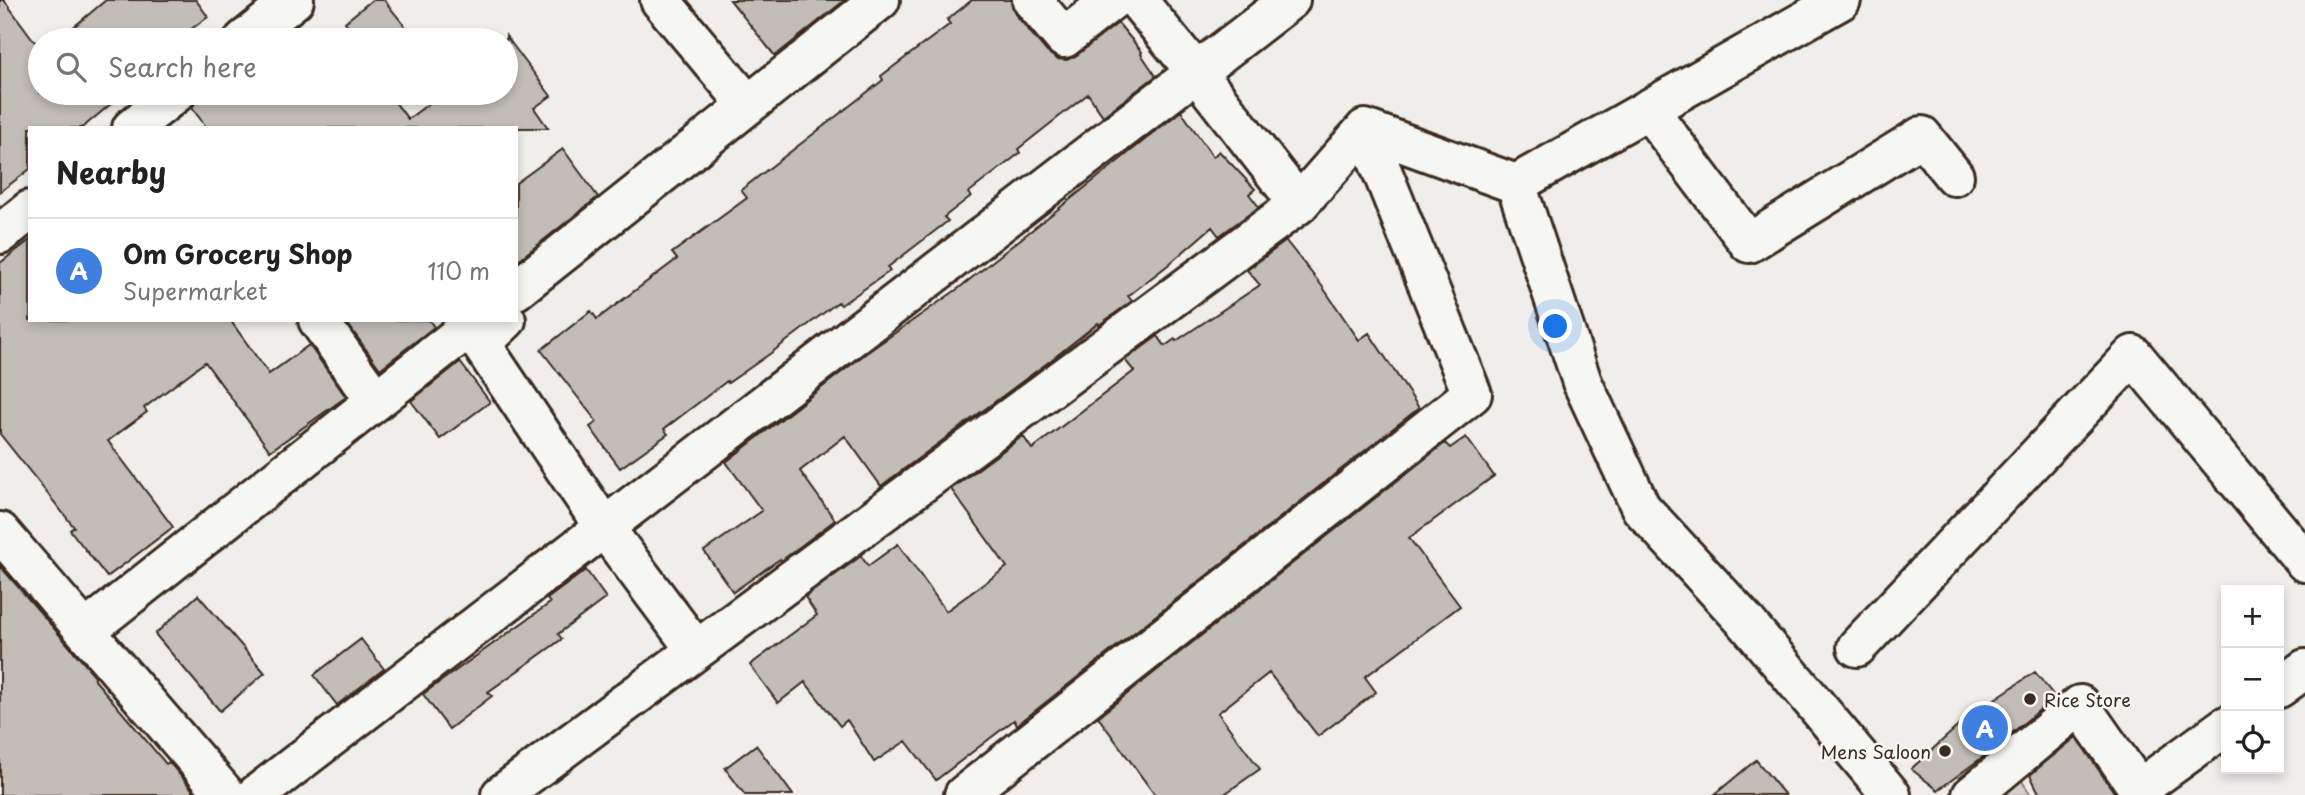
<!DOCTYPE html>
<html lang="en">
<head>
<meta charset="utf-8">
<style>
  body { margin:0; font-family:"Playpen Sans",sans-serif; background:#f2f2f2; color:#222 }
  .controls { position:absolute; right:21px; bottom:21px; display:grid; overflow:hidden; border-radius:0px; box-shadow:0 4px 10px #0003 }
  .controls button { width:63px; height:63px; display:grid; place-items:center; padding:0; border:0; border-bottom:2px solid #e0e0e0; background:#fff; color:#222; font:35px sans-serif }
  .you { position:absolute; left:1556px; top:327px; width:24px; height:24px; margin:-18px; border:5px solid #fff; border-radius:50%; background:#1a73e8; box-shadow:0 0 0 10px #1a73e833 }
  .badge { display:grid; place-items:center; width:46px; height:46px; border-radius:50%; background:#7c3aed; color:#fff; font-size:23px; font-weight:700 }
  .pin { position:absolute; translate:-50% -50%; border:4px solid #fff; box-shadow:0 2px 7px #0006 }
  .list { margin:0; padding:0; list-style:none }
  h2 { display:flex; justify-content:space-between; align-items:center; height:91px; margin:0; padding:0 28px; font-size:30px }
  h2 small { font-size:23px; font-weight:400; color:#767676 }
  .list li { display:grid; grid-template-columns:46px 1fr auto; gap:21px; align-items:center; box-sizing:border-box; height:105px; padding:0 28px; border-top:2px solid #e0e0e0 }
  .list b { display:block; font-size:26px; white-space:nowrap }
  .list p { margin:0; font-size:23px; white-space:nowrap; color:#767676 }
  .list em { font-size:23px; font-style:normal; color:#767676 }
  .icon { flex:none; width:38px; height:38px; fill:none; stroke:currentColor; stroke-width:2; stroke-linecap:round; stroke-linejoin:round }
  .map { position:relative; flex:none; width:2305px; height:795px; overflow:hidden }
  .search { position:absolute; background:#fff; box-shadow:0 4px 10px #0003; left:28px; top:28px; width:490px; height:77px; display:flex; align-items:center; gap:18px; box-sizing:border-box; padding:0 24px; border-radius:38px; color:#767676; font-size:26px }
  .panel { position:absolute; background:#fff; box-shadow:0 4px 10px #0003; left:28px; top:126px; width:490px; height:196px; border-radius:0px }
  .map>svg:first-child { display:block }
  .green { fill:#d4d1cc; stroke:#887e75; stroke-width:2 }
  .building { fill:#c2bdb7; stroke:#3b2a1e; stroke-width:2 }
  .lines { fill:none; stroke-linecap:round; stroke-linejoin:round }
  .minor-casing { stroke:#3b2a1e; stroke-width:44 }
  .minor { stroke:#f6f6f2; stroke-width:38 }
  .poi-dot { fill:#3b2a1e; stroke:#f6f6f2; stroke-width:2.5 }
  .labels { text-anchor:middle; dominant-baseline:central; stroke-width:5; stroke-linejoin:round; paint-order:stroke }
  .poi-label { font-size:18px; fill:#3b2a1e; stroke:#f6f6f2; text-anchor:start }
</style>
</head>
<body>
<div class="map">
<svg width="2305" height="795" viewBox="0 0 2305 795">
  <rect width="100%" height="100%" fill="#efeeea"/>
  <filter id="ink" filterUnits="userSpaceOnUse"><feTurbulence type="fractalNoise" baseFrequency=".0143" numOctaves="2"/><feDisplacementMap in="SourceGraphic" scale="14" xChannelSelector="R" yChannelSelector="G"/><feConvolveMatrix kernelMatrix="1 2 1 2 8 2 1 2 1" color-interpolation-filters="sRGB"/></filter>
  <g filter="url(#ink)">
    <path class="green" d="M 2018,775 L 2031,795 L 1994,795 Z"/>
    <path class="building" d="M 0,0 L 4,0 L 40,49 L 40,93 L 124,93 L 82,128 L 30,128 L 30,169 L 0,192 Z
      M 106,0 L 196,0 L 208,17 L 176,40 L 58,40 Z
      M 372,0 L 384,0 L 416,40 L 359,40 L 345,22 Z
      M 730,0 L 845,0 L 775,56 Z
      M 972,0 L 1011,0 L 1015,14 L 1047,52 L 1057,59 L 1067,60 L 1077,55 L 1118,23 L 1142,52 L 1141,54 L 1156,76 L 1103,116 L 1088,94 L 1018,149 L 1020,153 L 968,193 L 971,196 L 944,217 L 948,221 L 888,267 L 890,271 L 841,305 L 838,302 L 771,353 L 728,383 L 727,381 L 664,429 L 668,434 L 620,468 L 590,427 L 597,422 L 541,350 L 591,311 L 597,319 L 677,259 L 672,253 L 747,198 L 741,190 L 883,80 L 881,76 L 950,24 L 947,20 Z
      M 506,36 L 551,96 L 534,108 L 548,128 L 207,128 L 192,108 L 197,100 L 197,93 L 388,93 L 408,119 L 443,93 L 506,93 Z
      M 1181,111 L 1213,157 L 1219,151 L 1255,189 L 1249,194 L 1259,207 L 1219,236 L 1212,227 L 1168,265 L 1128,296 L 1132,301 L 1099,325 L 1098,323 L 1050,361 L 881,486 L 845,436 L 800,471 L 835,520 L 781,561 L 780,559 L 733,592 L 704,551 L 762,511 L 726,462 L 865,354 L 959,288 Z
      M 563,149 L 598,197 L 516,262 L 516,183 Z
      M 30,240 L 30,320 L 230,320 L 269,374 L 309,345 L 346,397 L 270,451 L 205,362 L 144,408 L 147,412 L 108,441 L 173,527 L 107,577 L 70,530 L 74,527 L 0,434 L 0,263 Z
      M 1286,241 L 1322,286 L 1359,340 L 1369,333 L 1419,408 L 1017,725 L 1014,720 L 936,780 L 906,741 L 874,762 L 847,720 L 840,726 L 805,682 L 778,703 L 750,665 L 817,615 L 805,597 L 861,556 L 868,566 L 898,544 L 946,611 L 1007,567 L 951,489 L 1023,436 L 1032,449 L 1134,371 L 1125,360 L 1158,336 L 1165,346 L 1175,339 L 1176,341 L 1260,285 L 1247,270 Z
      M 345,320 L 429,320 L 434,327 L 380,369 Z
      M 460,362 L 490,402 L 440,439 L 411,401 Z
      M 1466,437 L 1494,476 L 1409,538 L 1460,606 L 1365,677 L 1376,692 L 1318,736 L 1269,673 L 1218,713 L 1260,769 L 1223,795 L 1155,795 L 1098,717 L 1445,443 L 1450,448 Z
      M 0,566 L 96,677 L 94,679 L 166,764 L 169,762 L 197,795 L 0,795 Z
      M 586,570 L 606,598 L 558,634 L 562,639 L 488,692 L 492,696 L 449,729 L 423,694 L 550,603 L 547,599 Z
      M 198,595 L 265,673 L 220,711 L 155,634 Z
      M 361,639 L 384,669 L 337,705 L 314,675 Z
      M 2035,672 L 2055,697 L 1987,754 L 1938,790 L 1911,769 L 1968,717 Z
      M 2076,737 L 2116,795 L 2040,795 L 2030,775 Z
      M 756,745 L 793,795 L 745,795 L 725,768 Z
      M 1756,760 L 1785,795 L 1714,795 Z"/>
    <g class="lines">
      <defs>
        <path id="minor" d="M 660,0 L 748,105
          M 1032,0 L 1064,38 L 1112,0
          M 1137,0 L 1196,72 L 1299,204 L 1365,129 L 1516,184 L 1582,382 L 1641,508 L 1747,623 L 1891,795
          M 244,40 L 294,0
          M 1648,109 L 1749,243 L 1922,136 L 1954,176
          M 132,128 L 176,93
          M 1516,184 L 1841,0
          M 0,234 L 30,210
          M 516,290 L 880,0
          M 318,320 L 376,401
          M 506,320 L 481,344 L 604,527 L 696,650
          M 0,532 L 226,795
          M 85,631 L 478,320
          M 1857,647 L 2133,355 L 2305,562
          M 2279,688 L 2305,669
          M 2139,789 L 2226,726
          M 256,795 L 1290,0
          M 501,795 L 1299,204
          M 964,795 L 1472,394 L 1365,129
          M 1972,795 L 2080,705 L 2143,795"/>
      </defs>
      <use href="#minor" class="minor-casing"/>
      <use href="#minor" class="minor"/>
    </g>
  </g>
  <g class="poi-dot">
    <circle cx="2030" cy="699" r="7"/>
    <circle cx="1945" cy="751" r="7"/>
  </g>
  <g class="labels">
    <g class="poi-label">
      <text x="2044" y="699">Rice Store</text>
      <text x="1931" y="751" text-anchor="end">Mens Saloon</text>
    </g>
  </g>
</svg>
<div class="controls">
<button>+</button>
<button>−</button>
<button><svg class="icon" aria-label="locate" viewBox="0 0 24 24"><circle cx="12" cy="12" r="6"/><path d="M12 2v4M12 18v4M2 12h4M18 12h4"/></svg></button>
</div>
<div class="you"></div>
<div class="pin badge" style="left:1985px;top:728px;background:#3f7fe0">A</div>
<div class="search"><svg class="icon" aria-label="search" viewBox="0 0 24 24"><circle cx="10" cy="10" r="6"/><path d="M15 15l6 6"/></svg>Search here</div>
<section class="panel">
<h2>Nearby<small></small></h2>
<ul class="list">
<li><span class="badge" style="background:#3f7fe0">A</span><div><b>Om Grocery Shop</b><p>Supermarket</p></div><em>110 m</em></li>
</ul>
</section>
</div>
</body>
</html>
